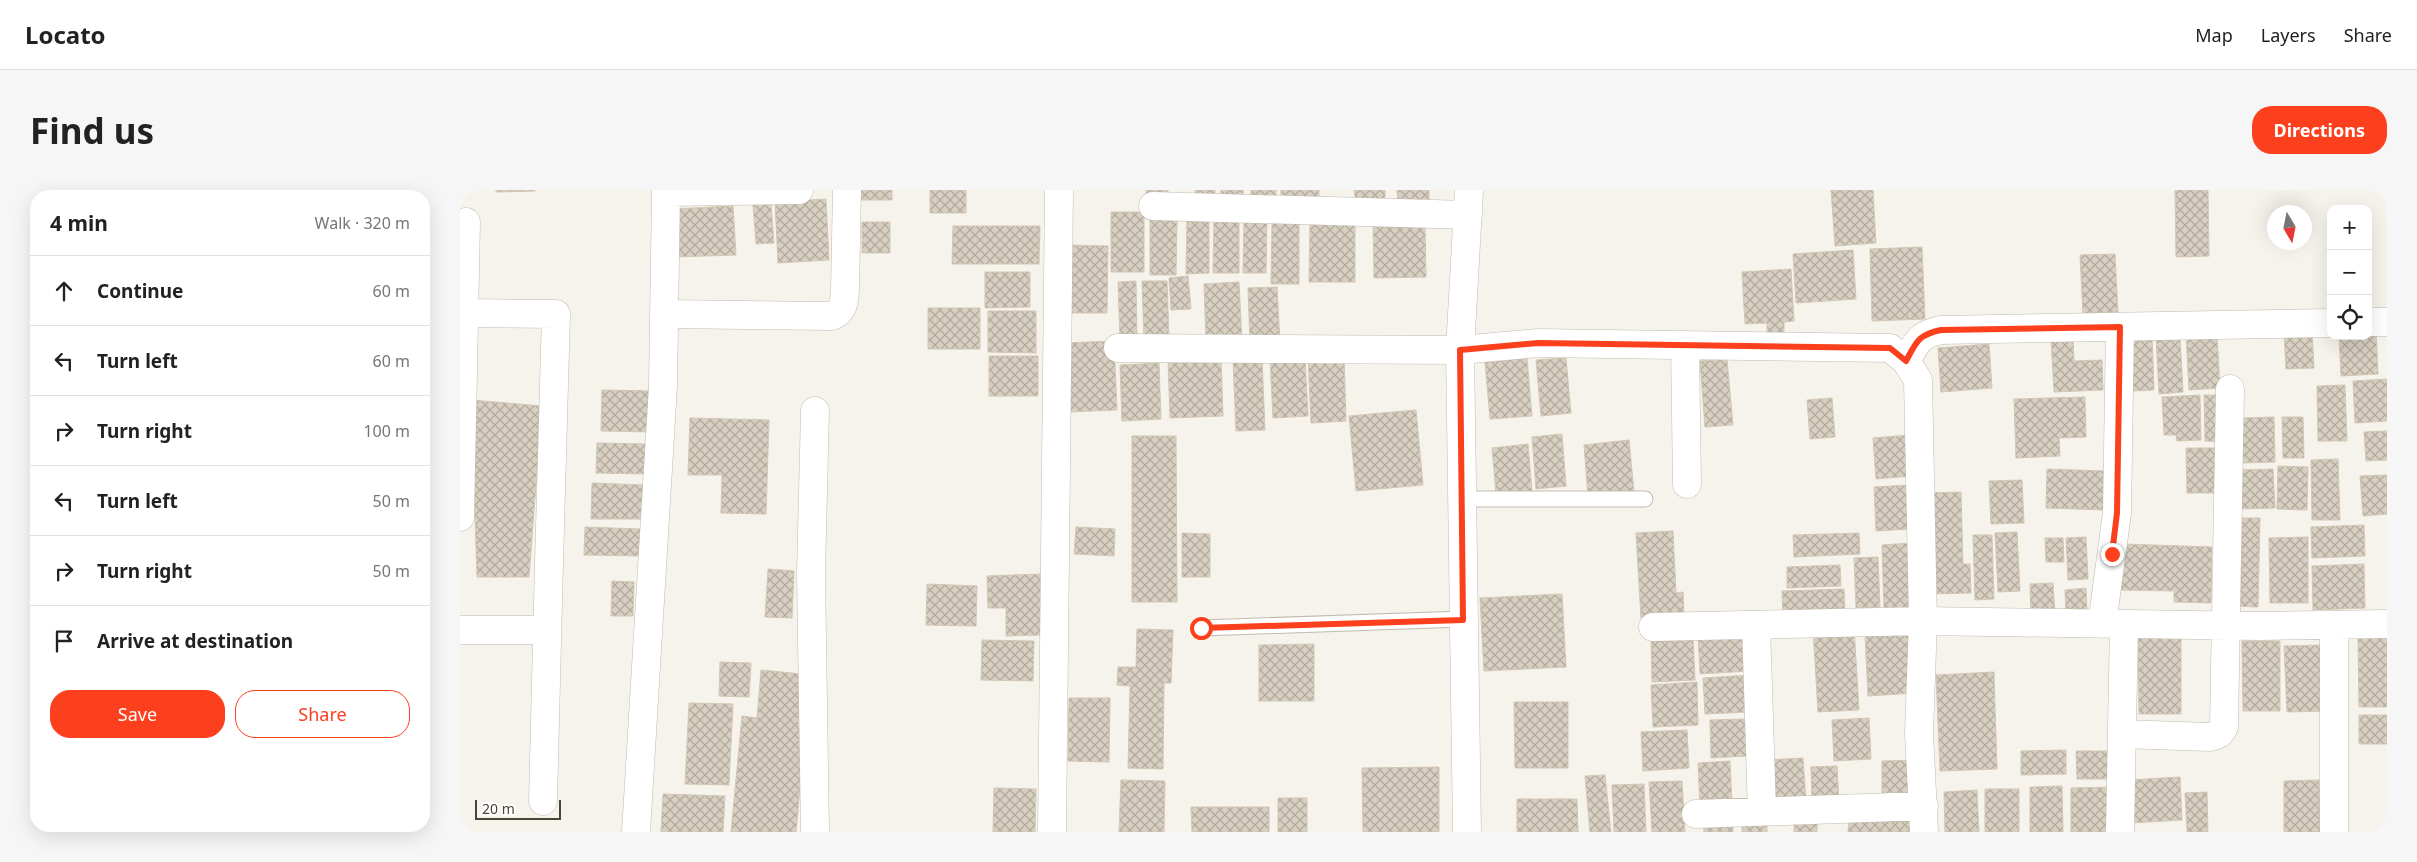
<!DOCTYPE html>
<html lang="en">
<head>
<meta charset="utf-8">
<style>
  body { margin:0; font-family:"Noto Sans",sans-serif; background:#f6f6f6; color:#222 }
  .controls { position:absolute; right:15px; top:15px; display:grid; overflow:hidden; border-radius:10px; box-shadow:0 5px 20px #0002 }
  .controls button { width:45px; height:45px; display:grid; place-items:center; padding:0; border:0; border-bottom:1px solid #e0e0e0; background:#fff; color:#222; font:25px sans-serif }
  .compass { position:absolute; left:1807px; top:15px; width:45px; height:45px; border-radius:50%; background:#fff; box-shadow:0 5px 20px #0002; rotate:170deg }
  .scale { position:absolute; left:15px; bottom:12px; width:86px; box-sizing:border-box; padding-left:5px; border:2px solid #4b4439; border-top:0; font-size:14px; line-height:18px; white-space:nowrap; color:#4b4439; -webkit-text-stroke:4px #fff; paint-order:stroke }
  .stop { position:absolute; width:15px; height:15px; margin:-11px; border:4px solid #fc3f1d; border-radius:50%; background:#fff }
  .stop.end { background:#fc3f1d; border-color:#fff; box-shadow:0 1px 5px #0008 }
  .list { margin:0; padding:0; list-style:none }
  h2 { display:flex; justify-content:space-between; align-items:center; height:65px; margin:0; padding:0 20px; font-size:21px }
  h2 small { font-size:16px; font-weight:400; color:#767676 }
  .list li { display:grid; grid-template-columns:32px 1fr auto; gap:15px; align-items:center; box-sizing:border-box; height:70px; padding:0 20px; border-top:1px solid #e0e0e0 }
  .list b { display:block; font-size:19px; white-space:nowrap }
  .list em { font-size:16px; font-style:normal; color:#767676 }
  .actions { display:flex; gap:10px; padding:15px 20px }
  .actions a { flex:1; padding:11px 0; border:1px solid #fc3f1d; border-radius:20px; text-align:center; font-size:18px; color:#fc3f1d }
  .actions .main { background:#fc3f1d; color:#fff }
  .icon { flex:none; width:28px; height:28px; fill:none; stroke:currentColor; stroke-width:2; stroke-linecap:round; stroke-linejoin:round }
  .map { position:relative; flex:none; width:1927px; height:642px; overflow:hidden; border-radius:20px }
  header { display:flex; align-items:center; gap:30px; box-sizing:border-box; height:70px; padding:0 25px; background:#fff; border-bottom:1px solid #e0e0e0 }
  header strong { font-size:24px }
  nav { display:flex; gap:28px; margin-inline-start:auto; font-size:18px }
  .intro { display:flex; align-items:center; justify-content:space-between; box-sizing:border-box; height:120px; padding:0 30px }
  h1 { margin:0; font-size:35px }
  .button { padding:12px 22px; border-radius:20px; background:#fc3f1d; color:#fff; font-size:18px; font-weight:700 }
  main { display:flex; gap:30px; padding:0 30px }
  aside { flex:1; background:#fff; border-radius:20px; box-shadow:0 5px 20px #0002 }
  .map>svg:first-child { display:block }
  .building { fill:url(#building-cross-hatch); stroke:#d3c7b4 }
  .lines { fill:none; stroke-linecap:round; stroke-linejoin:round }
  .service-casing { stroke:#c2bbae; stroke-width:17 }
  .minor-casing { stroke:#c2bbae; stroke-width:29 }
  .tertiary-casing { stroke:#c2bbae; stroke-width:29 }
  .service { stroke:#fff; stroke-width:15 }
  .minor { stroke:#fff; stroke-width:28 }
  .tertiary { stroke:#fff; stroke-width:28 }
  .route { stroke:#fc3f1d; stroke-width:6 }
</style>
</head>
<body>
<header>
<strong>Locato</strong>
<nav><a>Map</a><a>Layers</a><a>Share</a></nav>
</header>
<div class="intro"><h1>Find us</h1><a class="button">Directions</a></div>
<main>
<aside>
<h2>4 min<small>Walk · 320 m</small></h2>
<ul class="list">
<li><svg class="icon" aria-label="ahead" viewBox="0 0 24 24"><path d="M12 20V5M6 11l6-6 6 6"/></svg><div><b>Continue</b></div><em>60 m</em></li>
<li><svg class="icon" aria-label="left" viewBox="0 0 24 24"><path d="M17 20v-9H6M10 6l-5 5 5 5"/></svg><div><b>Turn left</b></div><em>60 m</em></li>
<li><svg class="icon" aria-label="right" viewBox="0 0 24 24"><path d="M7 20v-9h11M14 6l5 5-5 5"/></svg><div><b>Turn right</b></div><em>100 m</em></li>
<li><svg class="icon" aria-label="left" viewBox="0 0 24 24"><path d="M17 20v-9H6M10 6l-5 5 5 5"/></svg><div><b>Turn left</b></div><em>50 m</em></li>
<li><svg class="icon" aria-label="right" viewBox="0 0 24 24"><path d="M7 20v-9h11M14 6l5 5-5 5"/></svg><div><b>Turn right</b></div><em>50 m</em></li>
<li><svg class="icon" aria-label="arrive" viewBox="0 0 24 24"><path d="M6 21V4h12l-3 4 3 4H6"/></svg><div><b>Arrive at destination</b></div></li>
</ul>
<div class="actions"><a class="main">Save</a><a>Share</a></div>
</aside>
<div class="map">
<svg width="1927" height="642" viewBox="0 0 1927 642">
  <defs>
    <pattern id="building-cross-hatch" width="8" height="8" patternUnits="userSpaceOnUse" patternTransform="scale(1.25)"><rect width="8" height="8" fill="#d8cfc1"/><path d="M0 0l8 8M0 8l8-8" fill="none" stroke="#b1aa9e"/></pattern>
  </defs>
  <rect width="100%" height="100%" fill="#f6f3ec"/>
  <path class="building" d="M 36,0 L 75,0 L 75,1 L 36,2 Z
    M 397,0 L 432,0 L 432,10 L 397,10 Z
    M 470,0 L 506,0 L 506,23 L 470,23 Z
    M 686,0 L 708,0 L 708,6 L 686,5 Z
    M 735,0 L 755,0 L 755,8 L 735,8 Z
    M 761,0 L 783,0 L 783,10 L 761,10 Z
    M 791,0 L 816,0 L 816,7 L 791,7 Z
    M 821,0 L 859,0 L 859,9 L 821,9 Z
    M 894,0 L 925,0 L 925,14 L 896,13 Z
    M 937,0 L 969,0 L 969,13 L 938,14 Z
    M 1371,0 L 1413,0 L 1416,53 L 1375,56 Z
    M 1715,0 L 1748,0 L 1749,66 L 1716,67 Z
    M 366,9 L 369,70 L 318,73 L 315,12 Z
    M 311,14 L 314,53 L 296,54 L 293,15 Z
    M 273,16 L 276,65 L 214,67 L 211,19 Z
    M 651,22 L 684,22 L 684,82 L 651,82 Z
    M 754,27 L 779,27 L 779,83 L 753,83 Z
    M 727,28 L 749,28 L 749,83 L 726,84 Z
    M 690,29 L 717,29 L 716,85 L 690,85 Z
    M 784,30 L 807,30 L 806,83 L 783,83 Z
    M 965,30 L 966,87 L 914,88 L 913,32 Z
    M 850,31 L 895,31 L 895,92 L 849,92 Z
    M 402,32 L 430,32 L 430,63 L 402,63 Z
    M 812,32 L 839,32 L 839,94 L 811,94 Z
    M 493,36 L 580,36 L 579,74 L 492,74 Z
    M 608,55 L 648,56 L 647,123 L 608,123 Z
    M 1462,57 L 1465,129 L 1412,131 L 1410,59 Z
    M 1393,60 L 1396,109 L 1336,113 L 1333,64 Z
    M 1655,64 L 1658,122 L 1623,124 L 1620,65 Z
    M 1331,79 L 1334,131 L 1324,132 L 1324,143 L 1307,144 L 1307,133 L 1285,134 L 1282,82 Z
    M 525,82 L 570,82 L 570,117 L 525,118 Z
    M 728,86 L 731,119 L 711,120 L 709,88 Z
    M 676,91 L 677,151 L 660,151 L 658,92 Z
    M 682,91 L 707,91 L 709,149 L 684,149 Z
    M 779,92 L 782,151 L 746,153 L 744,94 Z
    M 817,97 L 820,152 L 790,153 L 788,98 Z
    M 468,118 L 520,118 L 520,159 L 468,159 Z
    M 528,121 L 576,121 L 576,163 L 528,162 Z
    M 1916,141 L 1918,184 L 1881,186 L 1879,146 L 1908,146 L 1908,142 Z
    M 1852,142 L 1854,178 L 1826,179 L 1824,144 Z
    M 1757,144 L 1760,198 L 1729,200 L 1726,145 Z
    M 1720,145 L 1723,202 L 1699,204 L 1696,146 Z
    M 1692,146 L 1694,200 L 1673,201 L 1670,148 Z
    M 1613,148 L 1614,171 L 1642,170 L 1643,200 L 1594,202 L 1591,149 Z
    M 654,151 L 657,220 L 606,222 L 604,153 Z
    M 1529,154 L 1532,198 L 1481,202 L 1478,158 Z
    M 884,164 L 886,231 L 851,233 L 848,166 Z
    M 529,166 L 578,166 L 578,206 L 529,206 Z
    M 761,168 L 763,226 L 710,228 L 708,170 Z
    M 845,168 L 848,226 L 813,228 L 810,169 Z
    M 1067,168 L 1072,226 L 1030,229 L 1025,172 Z
    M 1106,168 L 1111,223 L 1081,226 L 1076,170 Z
    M 802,169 L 805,240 L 776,241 L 773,170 Z
    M 1267,169 L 1273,235 L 1245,237 L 1240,171 Z
    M 699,173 L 701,229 L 662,231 L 660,175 Z
    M 1927,189 L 1927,231 L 1895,233 L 1893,191 Z
    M 1885,195 L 1887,251 L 1858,251 L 1857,196 Z
    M 142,200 L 192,201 L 191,242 L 141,241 Z
    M 1740,205 L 1741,250 L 1717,251 L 1716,245 L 1704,245 L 1702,207 Z
    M 1744,205 L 1766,205 L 1766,252 L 1745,251 Z
    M 1625,207 L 1626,247 L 1599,248 L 1600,266 L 1556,268 L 1554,209 Z
    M 1372,208 L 1375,247 L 1350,249 L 1347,210 Z
    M 11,210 L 82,216 L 69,387 L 17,387 Z
    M 956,220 L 963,295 L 896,301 L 889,226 Z
    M 1814,227 L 1815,272 L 1782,273 L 1782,228 Z
    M 1822,227 L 1843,227 L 1844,268 L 1823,268 Z
    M 230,228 L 309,230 L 306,324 L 261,323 L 262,285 L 228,285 Z
    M 1927,241 L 1927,270 L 1906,271 L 1904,242 Z
    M 1102,244 L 1106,296 L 1076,299 L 1072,247 Z
    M 1449,245 L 1451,286 L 1416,289 L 1413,248 Z
    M 672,246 L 716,246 L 717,412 L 672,412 Z
    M 1169,250 L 1174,302 L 1128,306 L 1124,255 Z
    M 137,253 L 188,254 L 187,284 L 136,283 Z
    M 1068,254 L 1072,301 L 1036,304 L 1032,258 Z
    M 1726,258 L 1766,258 L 1766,303 L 1727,303 Z
    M 1878,269 L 1880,330 L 1852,330 L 1851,270 Z
    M 1818,276 L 1848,277 L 1847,320 L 1817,319 Z
    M 1587,279 L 1646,281 L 1645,320 L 1586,318 Z
    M 1813,279 L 1815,318 L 1776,319 L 1775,280 Z
    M 1927,285 L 1927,324 L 1903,326 L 1900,286 Z
    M 1562,290 L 1564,333 L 1531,334 L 1529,291 Z
    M 132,293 L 185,295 L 184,329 L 131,329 Z
    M 1449,295 L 1452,339 L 1416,341 L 1414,297 Z
    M 1501,302 L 1503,374 L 1510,374 L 1511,403 L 1469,404 L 1467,303 Z
    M 1774,328 L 1800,328 L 1798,417 L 1772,416 Z
    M 1904,335 L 1905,366 L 1852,368 L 1851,337 Z
    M 125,337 L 181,339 L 180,366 L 124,365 Z
    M 616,337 L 655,339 L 654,366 L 614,364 Z
    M 1213,341 L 1216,403 L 1223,402 L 1224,425 L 1181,428 L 1176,343 Z
    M 1557,342 L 1560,401 L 1538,402 L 1535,343 Z
    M 722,343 L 750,344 L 750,387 L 722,387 Z
    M 1399,343 L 1400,364 L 1334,367 L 1333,345 Z
    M 1513,345 L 1532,345 L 1534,409 L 1515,410 Z
    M 1626,347 L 1628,389 L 1608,390 L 1606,348 Z
    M 1848,347 L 1848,413 L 1810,413 L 1809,348 Z
    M 1585,348 L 1603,348 L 1604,372 L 1586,372 Z
    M 1451,353 L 1454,419 L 1424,420 L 1422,355 Z
    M 1663,354 L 1752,357 L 1751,413 L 1714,412 L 1714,401 L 1661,400 Z
    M 1418,367 L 1420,417 L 1396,418 L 1394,368 Z
    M 1904,374 L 1905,418 L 1853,420 L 1852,376 Z
    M 1380,375 L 1381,396 L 1327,398 L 1327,377 Z
    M 308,379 L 334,381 L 332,428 L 305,427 Z
    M 581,384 L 582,445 L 546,446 L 546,418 L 528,418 L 527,386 Z
    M 152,391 L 174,392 L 173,426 L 151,426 Z
    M 1593,393 L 1595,426 L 1571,426 L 1570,394 Z
    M 467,394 L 517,396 L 516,436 L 466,435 Z
    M 1626,398 L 1627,421 L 1606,421 L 1605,400 Z
    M 1384,399 L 1385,423 L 1323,426 L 1322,401 Z
    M 1102,404 L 1106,477 L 1024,481 L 1020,408 Z
    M 1394,437 L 1399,520 L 1358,522 L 1353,439 Z
    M 677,439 L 713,440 L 711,493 L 704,493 L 703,579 L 668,578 L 670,496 L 657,495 L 658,477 L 676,477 Z
    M 1452,441 L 1455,503 L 1408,506 L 1405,444 Z
    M 1287,443 L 1289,481 L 1240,484 L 1238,445 Z
    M 1233,447 L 1235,490 L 1192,492 L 1191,449 Z
    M 1678,447 L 1721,447 L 1721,524 L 1679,524 Z
    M 1898,447 L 1927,447 L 1927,517 L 1899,517 Z
    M 522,450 L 574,451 L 573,491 L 521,490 Z
    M 1782,451 L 1820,451 L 1820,521 L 1783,521 Z
    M 854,454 L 854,511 L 799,511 L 799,455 Z
    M 1863,455 L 1865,521 L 1827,522 L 1824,456 Z
    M 260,472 L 291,473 L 289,507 L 259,506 Z
    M 301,480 L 342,484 L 338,532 L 346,532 L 336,642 L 271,642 L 282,526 L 297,528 Z
    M 1534,482 L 1537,579 L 1480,581 L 1476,485 Z
    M 1290,485 L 1291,522 L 1245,524 L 1243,488 Z
    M 1237,492 L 1238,535 L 1193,537 L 1191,495 Z
    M 609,508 L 650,508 L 649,572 L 608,571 Z
    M 1054,512 L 1108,512 L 1108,578 L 1055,578 Z
    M 229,513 L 273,514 L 269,595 L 225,594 Z
    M 1899,525 L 1927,525 L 1927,554 L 1899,554 Z
    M 1409,528 L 1411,569 L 1374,571 L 1372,530 Z
    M 1285,529 L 1287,566 L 1251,568 L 1250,530 Z
    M 1227,540 L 1229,578 L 1183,581 L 1181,542 Z
    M 1606,560 L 1606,584 L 1561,585 L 1561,561 Z
    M 1616,561 L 1654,561 L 1655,589 L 1617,589 Z
    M 1343,568 L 1346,611 L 1308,613 L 1306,570 Z
    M 1458,570 L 1458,606 L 1422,607 L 1422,571 Z
    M 1270,571 L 1272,614 L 1240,616 L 1238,573 Z
    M 1377,576 L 1379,612 L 1352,613 L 1351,577 Z
    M 979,577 L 979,642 L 903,642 L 902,578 Z
    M 1145,585 L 1151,642 L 1130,642 L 1125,586 Z
    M 1720,587 L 1722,630 L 1670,633 L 1668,590 Z
    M 661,590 L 705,591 L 704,642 L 659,642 Z
    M 1859,590 L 1860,642 L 1824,642 L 1824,591 Z
    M 1222,591 L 1225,642 L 1192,642 L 1189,592 Z
    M 1184,594 L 1186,642 L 1154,642 L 1152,595 Z
    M 1602,596 L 1603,642 L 1570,642 L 1570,597 Z
    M 1656,597 L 1657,642 L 1611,642 L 1611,598 Z
    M 534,598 L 576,599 L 575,642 L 533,642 Z
    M 1525,599 L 1559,599 L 1559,642 L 1525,642 Z
    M 1517,600 L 1519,642 L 1485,642 L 1484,602 Z
    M 1747,602 L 1748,642 L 1727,642 L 1725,603 Z
    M 203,604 L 265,606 L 263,642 L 201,642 Z
    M 818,608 L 847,608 L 847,642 L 818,642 Z
    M 1057,609 L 1117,609 L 1118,642 L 1057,642 Z
    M 731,617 L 809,617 L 809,642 L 732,642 Z
    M 1334,630 L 1357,630 L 1357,642 L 1334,642 Z
    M 1389,630 L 1455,632 L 1454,642 L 1388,642 Z
    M 1273,632 L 1273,642 L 1244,642 L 1243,633 Z
    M 1282,632 L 1307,633 L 1307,642 L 1282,642 Z"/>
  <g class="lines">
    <defs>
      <path id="service" d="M 1001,309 L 1185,309
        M 741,438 L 1003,429"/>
      <path id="minor" d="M 693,16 L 1008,25
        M 4,123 L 96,124 C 92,286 86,449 83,611
        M 205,124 L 372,126 C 384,121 384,112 385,100 L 387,0
        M 1908,132 L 1927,132
        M 1225,155 L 1227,294
        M 658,158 L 1000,160 L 1078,153 L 1430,158 L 1446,171 L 1458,190 L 1463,431 L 1459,543 L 1464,642
        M 1446,171 C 1457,152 1458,145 1481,140 L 1871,133
        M 0,327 L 6,32
        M 1642,434 L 1657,323 L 1660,137
        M 1296,435 L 1302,622
        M 1874,435 L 1874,642
        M 1193,437 L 1463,431 L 1799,436 L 1927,434
        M 0,440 L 86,440
        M 1662,544 L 1750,547 L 1759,544 L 1764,537 L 1770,199
        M 1236,624 L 1464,616
        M 176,642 L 203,196 L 206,2 L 339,0
        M 355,642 L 351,383 L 355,221
        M 592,642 L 599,0
        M 1660,642 L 1664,434"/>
      <path id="tertiary" d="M 1007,642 L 1000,160 L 1009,0"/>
    </defs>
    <use href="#service" class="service-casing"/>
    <use href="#minor" class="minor-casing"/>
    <use href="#tertiary" class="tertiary-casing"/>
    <use href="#service" class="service"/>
    <use href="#minor" class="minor"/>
    <use href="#tertiary" class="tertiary"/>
  </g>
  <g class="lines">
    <path class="route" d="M 741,438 L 1003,430 L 1000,160 L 1078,153 L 1430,158 L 1446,171 C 1457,151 1458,145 1481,140 L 1660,137 L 1657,323 L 1652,364"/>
  </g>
</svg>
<div class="controls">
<button>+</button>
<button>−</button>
<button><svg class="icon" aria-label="locate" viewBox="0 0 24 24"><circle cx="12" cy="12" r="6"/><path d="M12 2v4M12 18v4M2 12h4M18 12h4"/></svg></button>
</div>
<svg class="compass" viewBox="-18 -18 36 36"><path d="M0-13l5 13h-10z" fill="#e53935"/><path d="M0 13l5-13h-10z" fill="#767676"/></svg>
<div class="scale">20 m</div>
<div class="stop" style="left:741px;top:438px"></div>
<div class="stop end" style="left:1652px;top:364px"></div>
</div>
</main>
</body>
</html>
